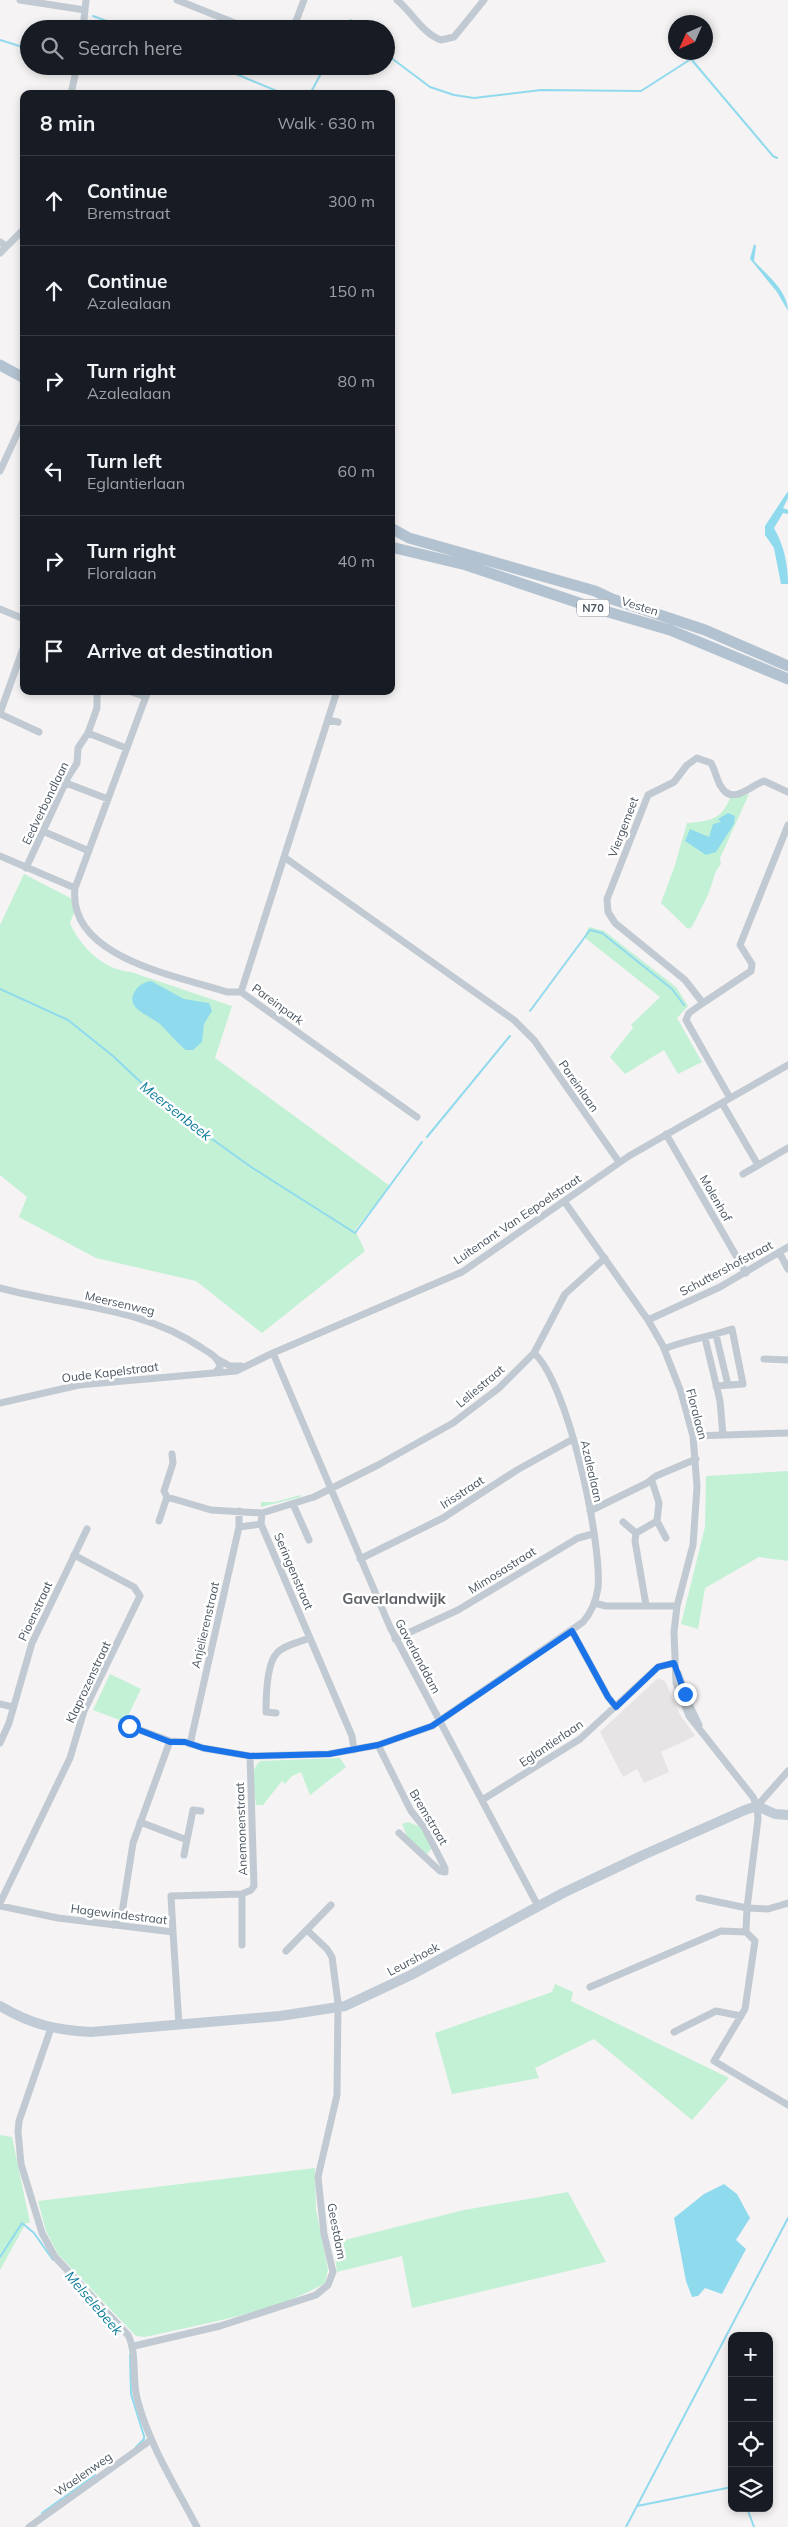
<!DOCTYPE html>
<html lang="en">
<head>
<meta charset="utf-8">
<style>
  body { margin:0; font-family:Mulish,sans-serif; background:#20242c; color:#f1f3f6 }
  .controls { position:absolute; right:15px; bottom:15px; display:grid; overflow:hidden; border-radius:10px; box-shadow:0 2px 8px #0003 }
  .controls button { width:45px; height:45px; display:grid; place-items:center; padding:0; border:0; border-bottom:1px solid #363941; background:#171b24; color:#f1f3f6; font:25px sans-serif }
  .compass { position:absolute; left:668px; top:15px; width:45px; height:45px; border-radius:50%; background:#171b24; box-shadow:0 2px 8px #0003; rotate:225deg }
  .stop { position:absolute; width:15px; height:15px; margin:-11px; border:4px solid #1a73e8; border-radius:50%; background:#fff }
  .stop.end { background:#1a73e8; border-color:#fff; box-shadow:0 1px 5px #0008 }
  .list { margin:0; padding:0; list-style:none }
  h2 { display:flex; justify-content:space-between; align-items:center; height:65px; margin:0; padding:0 20px; font-size:21px }
  h2 small { font-size:16px; font-weight:400; color:#9ea1a6 }
  .list li { display:grid; grid-template-columns:32px 1fr auto; gap:15px; align-items:center; box-sizing:border-box; height:90px; padding:0 20px; border-top:1px solid #363941 }
  .list b { display:block; font-size:19px; white-space:nowrap }
  .list p { margin:0; font-size:16px; white-space:nowrap; color:#9ea1a6 }
  .list em { font-size:16px; font-style:normal; color:#9ea1a6 }
  .icon { flex:none; width:28px; height:28px; fill:none; stroke:currentColor; stroke-width:2; stroke-linecap:round; stroke-linejoin:round }
  .map { position:relative; flex:none; width:788px; height:2527px; overflow:hidden }
  .search { position:absolute; background:#171b24; box-shadow:0 2px 8px #0003; left:20px; top:20px; width:375px; height:55px; display:flex; align-items:center; gap:12px; box-sizing:border-box; padding:0 18px; border-radius:28px; color:#9ea1a6; font-size:19px }
  .panel { position:absolute; background:#171b24; box-shadow:0 2px 8px #0003; left:20px; top:90px; width:375px; height:605px; border-radius:10px }
  .map>svg:first-child { display:block }
  .education { fill:#e6e4e5 }
  .green { fill:#c3f1d5 }
  .water { fill:#90daee }
  .lines { fill:none; stroke-linecap:round; stroke-linejoin:round }
  .stream { stroke:#90daee; stroke-width:2 }
  .street { stroke:#c1cad2; stroke-width:7 }
  .secondary { stroke:#c1cbd6; stroke-width:10 }
  .primary { stroke:#b3c2d1; stroke-width:11 }
  .route { stroke:#1a73e8; stroke-width:6 }
  .labels { text-anchor:middle; dominant-baseline:central; stroke-width:5; stroke-linejoin:round; paint-order:stroke }
  .shield { fill:#fff; stroke:#808990; stroke-width:1 }
  .shield-label { font-size:11px; font-weight:bold; fill:#4a5661 }
  .street-label { font-size:12px; fill:#4a5661; stroke:#fff }
  .water-label { font-size:14px; font-style:italic; fill:#0c7c9b; stroke:#fff }
  .quarter-label { font-size:15px; font-weight:bold; fill:#5f6368; stroke:#fff }
</style>
</head>
<body>
<div class="map">
<svg width="788" height="2527" viewBox="0 0 788 2527">
  <rect width="100%" height="100%" fill="#f5f3f3"/>
  <path class="education" d="M 658,1678 L 665,1681 L 679,1713 L 695,1736 L 661,1752 L 669,1772 L 644,1783 L 637,1769 L 623,1777 L 600,1732 Z"/>
  <path class="green" d="M 749,794 L 720,858 L 721,864 L 716,871 L 708,895 L 692,927 L 688,929 L 661,903 L 675,865 L 687,823 C 710,821 721,820 730,798 Z
    M 24,874 L 78,902 L 70,923 C 80,947 104,970 131,972 L 232,1006 L 215,1058 L 390,1186 L 355,1230 L 365,1251 L 262,1333 L 196,1281 L 96,1258 L 19,1217 L 27,1197 L 0,1175 L 0,925 Z
    M 589,927 L 604,931 L 676,987 L 688,1006 L 677,1018 L 702,1062 L 678,1074 L 664,1050 L 625,1074 L 610,1057 L 633,1028 L 631,1025 L 660,997 L 584,937 Z
    M 788,1471 L 788,1561 L 759,1557 L 705,1588 L 698,1629 L 681,1624 L 705,1527 L 706,1476 Z
    M 300,1495 L 301,1497 L 261,1507 L 261,1502 L 275,1502 Z
    M 110,1674 L 141,1689 L 125,1722 L 93,1710 Z
    M 340,1758 L 346,1767 L 310,1795 L 301,1772 L 292,1776 L 285,1784 L 282,1781 L 263,1805 L 256,1805 C 255,1792 248,1768 261,1761 Z
    M 408,1822 L 421,1827 L 432,1848 L 427,1854 L 408,1839 L 402,1824 Z
    M 555,1984 L 573,1992 L 571,2001 L 729,2078 L 692,2120 L 594,2039 L 535,2068 L 539,2078 L 452,2094 L 435,2033 L 552,1992 Z
    M 0,2135 L 12,2137 L 30,2223 L 26,2223 L 0,2270 Z
    M 315,2168 L 316,2209 L 328,2270 L 325,2283 C 272,2314 204,2323 145,2337 L 136,2336 L 58,2254 L 46,2231 L 38,2201 Z
    M 568,2192 L 606,2262 L 412,2308 L 402,2256 L 337,2272 L 333,2243 L 464,2210 Z"/>
  <path class="water" d="M 754,244 L 756,246 L 754,261 C 767,275 788,291 788,311 L 777,292 L 750,259 Z
    M 788,491 L 788,498 L 783,508 L 788,510 L 788,514 L 783,513 L 774,528 C 784,546 788,564 788,584 L 781,584 L 774,548 L 765,535 L 765,526 Z
    M 728,813 L 735,816 L 734,824 L 716,852 L 706,855 L 685,841 L 690,829 L 709,837 L 713,824 L 721,822 L 718,819 Z
    M 151,981 L 184,999 L 209,1003 L 212,1011 L 204,1024 L 202,1042 L 193,1050 L 186,1050 C 176,1042 169,1033 160,1024 C 149,1015 124,1009 135,991 C 139,985 144,982 151,981 Z
    M 724,2184 L 737,2194 L 750,2218 L 736,2240 L 746,2249 L 722,2294 L 705,2288 L 698,2296 L 692,2297 L 686,2281 L 674,2218 L 704,2194 Z"/>
  <g class="lines">
    <path class="stream" d="M 93,16 L 128,29
      M 344,29 L 351,20 L 362,29
      M 0,40 L 29,49
      M 386,54 L 430,87 L 454,95 L 474,98 L 541,90 L 641,91 L 691,59 L 773,156 L 777,158
      M 217,66 L 284,94
      M 310,94 L 325,66
      M 0,989 L 68,1020 L 113,1056 L 166,1106 L 251,1167 L 355,1233 L 422,1142
      M 530,1011 L 590,930 L 602,933 L 672,989 L 684,1005
      M 427,1137 L 510,1036
      M 0,2257 L 22,2223 L 34,2233 L 53,2260
      M 130,2355 L 131,2394 L 144,2436 L 144,2439 L 136,2447
      M 637,2506 L 732,2487
      M 747,2508 L 754,2527
      M 42,2513 L 95,2475
      M 626,2527 L 788,2218"/>
    <path class="street" d="M 20,0 L 85,10
      M 177,0 L 250,29
      M 397,0 C 412,12 422,33 441,40 L 454,37 L 484,0
      M 83,29 L 86,0
      M 293,29 L 304,0
      M 71,94 L 77,66
      M 0,242 L 6,246
      M 0,253 L 24,229
      M 0,471 L 24,419
      M 0,609 L 24,619
      M 129,691 L 146,697
      M 0,713 L 24,646
      M 0,714 L 39,732
      M 328,720 L 338,722
      M 88,733 L 126,748
      M 66,783 L 108,799
      M 45,832 L 89,851
      M 0,856 L 75,888 C 67,958 178,976 227,992 L 241,992
      M 284,857 L 514,1020 L 534,1040 L 619,1162
      M 26,868 L 68,777 L 77,763 L 78,748 L 88,733 L 97,708 L 97,691
      M 75,888 L 148,691
      M 241,992 L 337,691
      M 241,992 L 417,1117
      M 703,1003 L 751,971 L 752,964 L 740,945 L 788,825
      M 730,1098 L 686,1020 L 689,1013 L 703,1003 L 685,980 L 615,923 L 608,912 L 607,899 L 648,795 L 674,782 L 687,765 L 697,758 L 711,763 C 715,770 716,777 720,785 C 732,807 749,786 764,781 L 788,792
      M 722,1103 L 758,1165
      M 666,1134 L 746,1273
      M 743,1174 L 788,1148
      M 564,1201 L 648,1320 L 663,1346 L 681,1392 L 693,1436 L 697,1487 L 693,1545 L 677,1606 L 674,1632 L 676,1683 L 689,1716 L 753,1797 L 757,1806 L 758,1819 L 747,1908 L 768,1909 L 788,1903
      M 779,1252 L 788,1269
      M 0,1288 C 70,1307 140,1306 202,1348 C 209,1353 219,1357 220,1367 L 215,1373
      M 648,1320 L 720,1287 L 788,1247
      M 716,1335 L 728,1385
      M 705,1338 L 720,1401 L 723,1435
      M 664,1349 C 686,1340 709,1337 732,1329 L 743,1384 L 716,1386
      M 273,1353 L 390,1627 L 538,1906
      M 764,1359 L 788,1360
      M 219,1360 L 230,1366 L 241,1366
      M 0,1403 L 79,1385 L 236,1371 L 273,1353 L 462,1272 L 629,1156 L 788,1065
      M 693,1436 L 788,1433
      M 172,1454 L 173,1463 L 164,1491 L 167,1497 L 211,1510 L 262,1513 L 314,1497 L 378,1465 L 453,1423 L 499,1388 L 534,1353 L 565,1294 L 605,1258
      M 652,1481 L 659,1503 L 657,1521
      M 293,1504 L 309,1540
      M 590,1511 L 647,1483 L 656,1476 L 696,1459
      M 262,1513 L 261,1524 L 352,1736 L 354,1750
      M 159,1521 L 167,1497
      M 623,1522 L 636,1533 L 635,1541 L 646,1605
      M 239,1527 L 261,1524
      M 636,1533 L 657,1521 L 666,1538
      M 360,1559 L 443,1518 L 517,1470 L 573,1439
      M 594,1603 L 606,1606 L 677,1606
      M 572,1631 L 608,1697 L 616,1707
      M 395,1639 L 458,1610 L 578,1538 L 593,1534
      M 678,1673 L 690,1706 L 699,1725
      M 0,1704 L 13,1707
      M 276,1713 L 266,1712 C 266,1697 267,1663 277,1653 C 284,1645 300,1642 310,1638
      M 129,1726 L 170,1741 L 185,1742 L 203,1748 L 250,1756 L 329,1754 L 378,1745 L 432,1726 L 583,1622 C 591,1613 596,1601 598,1588 C 602,1541 568,1383 534,1353
      M 0,1743 L 9,1723 L 32,1643 L 87,1529
      M 190,1744 L 239,1527 L 239,1511
      M 378,1745 L 411,1811 L 424,1827 L 445,1868 L 445,1872 L 440,1871 L 399,1833
      M 482,1800 L 580,1739 L 658,1667 L 674,1663
      M 757,1806 L 788,1771
      M 140,1822 L 187,1840 L 184,1855
      M 187,1840 L 193,1810 L 201,1811
      M 242,1894 L 242,1945
      M 699,1898 L 747,1908 L 746,1932
      M 0,1903 L 70,1758 L 84,1711 L 140,1596 L 134,1587 L 74,1555
      M 0,1906 L 58,1918 L 173,1932 L 179,2025
      M 113,1925 L 122,1913 L 133,1843 L 170,1741
      M 173,1932 L 171,1896 L 242,1894 L 251,1890 L 254,1886 L 250,1756
      M 286,1951 L 331,1905
      M 590,1987 L 721,1931 L 746,1932 L 755,1941 L 745,2009 L 714,2061 L 788,2105
      M 51,2028 L 19,2121 L 18,2131 L 21,2164 L 42,2233 L 55,2257 L 128,2335 C 138,2355 131,2380 138,2402 C 150,2446 176,2487 197,2527
      M 674,2032 L 716,2011 L 741,2016
      M 134,2346 L 220,2326 L 316,2295 L 328,2285 L 333,2272 L 324,2234 L 318,2177 L 337,2095 L 338,2003 L 332,1957 L 327,1949 L 307,1930
      M 29,2527 L 151,2440"/>
    <path class="secondary" d="M 0,2006 C 31,2024 54,2030 91,2032 L 280,2016 L 345,2006 L 411,1975 L 563,1893 L 641,1856 L 745,1810 L 757,1806 L 775,1814 L 788,1815"/>
    <path class="primary" d="M 0,365 L 24,378
      M 391,528 L 409,538 L 595,591 L 612,599 L 705,630 L 788,666
      M 391,547 L 466,565 L 591,607 L 670,630 L 788,679"/>
  </g>
  <g class="lines">
    <path class="route" d="M 129,1726 L 170,1742 L 185,1742 L 203,1748 L 250,1756 L 329,1754 L 378,1745 L 432,1726 L 572,1631 L 608,1697 L 616,1707 L 658,1667 L 674,1663 L 685,1694"/>
  </g>
  <g class="labels">
    <rect class="shield" x="577" y="599.5" width="32" height="17" rx="4"/>
    <g class="shield-label">
      <text x="593" y="608">N70</text>
    </g>
    <g class="street-label">
      <text transform="translate(640 606) rotate(17)">Vesten</text>
      <text transform="translate(45 803) rotate(-64)">Eedverbondlaan</text>
      <text transform="translate(623 827) rotate(-69)">Viergemeet</text>
      <text transform="translate(278 1004) rotate(36)">Pareinpark</text>
      <text transform="translate(579 1086) rotate(55)">Pareinlaan</text>
      <text transform="translate(716 1198) rotate(60)">Molenhof</text>
      <text transform="translate(517 1219) rotate(-34)">Luitenant Van Eepoelstraat</text>
      <text transform="translate(726 1268) rotate(-28)">Schuttershofstraat</text>
      <text transform="translate(120 1303) rotate(13)">Meersenweg</text>
      <text transform="translate(110 1372) rotate(-7)">Oude Kapelstraat</text>
      <text transform="translate(480 1386) rotate(-40)">Leliestraat</text>
      <text transform="translate(697 1414) rotate(75)">Floralaan</text>
      <text transform="translate(592 1471) rotate(77)">Azalealaan</text>
      <text transform="translate(462 1492) rotate(-33)">Irisstraat</text>
      <text transform="translate(502 1570) rotate(-32)">Mimosastraat</text>
      <text transform="translate(294 1571) rotate(67)">Seringenstraat</text>
      <text transform="translate(35 1611) rotate(-65)">Pioenstraat</text>
      <text transform="translate(205 1625) rotate(-77)">Anjelierenstraat</text>
      <text transform="translate(418 1656) rotate(62)">Gaverlanddam</text>
      <text transform="translate(88 1682) rotate(-65)">Klaprozenstraat</text>
      <text transform="translate(551 1743) rotate(-34)">Eglantierlaan</text>
      <text transform="translate(429 1817) rotate(59)">Bremstraat</text>
      <text transform="translate(241 1829) rotate(-92)">Anemonenstraat</text>
      <text transform="translate(119 1914) rotate(7)">Hagewindestraat</text>
      <text transform="translate(413 1959) rotate(-28)">Leurshoek</text>
      <text transform="translate(337 2231) rotate(79)">Geestdam</text>
      <text transform="translate(83 2474) rotate(-35)">Waelenweg</text>
    </g>
    <g class="water-label">
      <text transform="translate(176 1111) rotate(38)">Meersenbeek</text>
      <text transform="translate(94 2303) rotate(49)">Melselebeek</text>
    </g>
    <g class="quarter-label">
      <text x="394" y="1598">Gaverlandwijk</text>
    </g>
  </g>
</svg>
<div class="controls">
<button>+</button>
<button>−</button>
<button><svg class="icon" aria-label="locate" viewBox="0 0 24 24"><circle cx="12" cy="12" r="6"/><path d="M12 2v4M12 18v4M2 12h4M18 12h4"/></svg></button>
<button><svg class="icon" aria-label="layers" viewBox="0 0 24 24"><path d="M12 4l9 5-9 5-9-5zM3 14l9 5 9-5"/></svg></button>
</div>
<svg class="compass" viewBox="-18 -18 36 36"><path d="M0-13l5 13h-10z" fill="#e53935"/><path d="M0 13l5-13h-10z" fill="#9ea1a6"/></svg>
<div class="stop" style="left:129px;top:1726px"></div>
<div class="stop end" style="left:685px;top:1694px"></div>
<div class="search"><svg class="icon" aria-label="search" viewBox="0 0 24 24"><circle cx="10" cy="10" r="6"/><path d="M15 15l6 6"/></svg>Search here</div>
<section class="panel">
<h2>8 min<small>Walk · 630 m</small></h2>
<ul class="list">
<li><svg class="icon" aria-label="ahead" viewBox="0 0 24 24"><path d="M12 20V5M6 11l6-6 6 6"/></svg><div><b>Continue</b><p>Bremstraat</p></div><em>300 m</em></li>
<li><svg class="icon" aria-label="ahead" viewBox="0 0 24 24"><path d="M12 20V5M6 11l6-6 6 6"/></svg><div><b>Continue</b><p>Azalealaan</p></div><em>150 m</em></li>
<li><svg class="icon" aria-label="right" viewBox="0 0 24 24"><path d="M7 20v-9h11M14 6l5 5-5 5"/></svg><div><b>Turn right</b><p>Azalealaan</p></div><em>80 m</em></li>
<li><svg class="icon" aria-label="left" viewBox="0 0 24 24"><path d="M17 20v-9H6M10 6l-5 5 5 5"/></svg><div><b>Turn left</b><p>Eglantierlaan</p></div><em>60 m</em></li>
<li><svg class="icon" aria-label="right" viewBox="0 0 24 24"><path d="M7 20v-9h11M14 6l5 5-5 5"/></svg><div><b>Turn right</b><p>Floralaan</p></div><em>40 m</em></li>
<li><svg class="icon" aria-label="arrive" viewBox="0 0 24 24"><path d="M6 21V4h12l-3 4 3 4H6"/></svg><div><b>Arrive at destination</b></div></li>
</ul>
</section>
</div>
</body>
</html>
